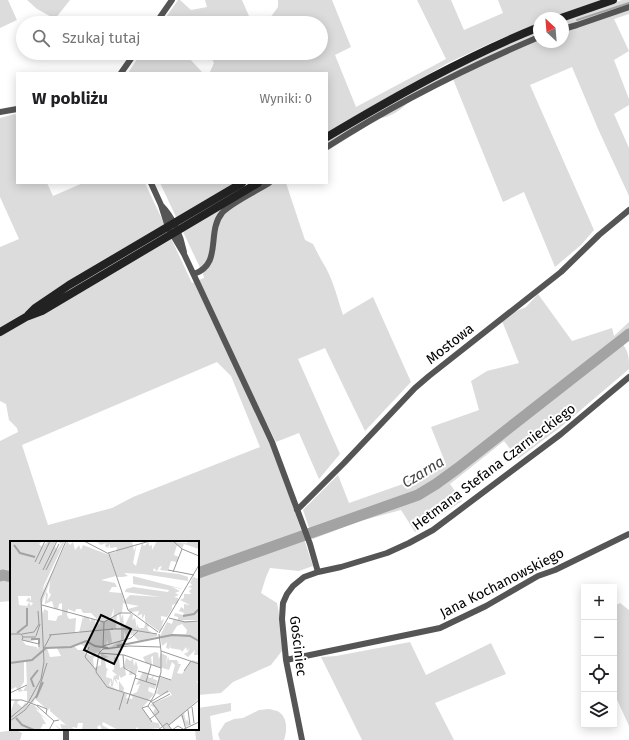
<!DOCTYPE html>
<html lang="pl">
<head>
<meta charset="utf-8">
<style>
  body { margin:0; font-family:"Fira Sans",sans-serif; background:#f6f6f6; color:#202124 }
  .controls { position:absolute; right:12px; bottom:12px; display:grid; overflow:hidden; border-radius:0px; box-shadow:0 2px 10px #0003 }
  .controls button { width:36px; height:36px; display:grid; place-items:center; padding:0; border:0; border-bottom:1px solid #e0e0e0; background:#fff; color:#202124; font:20px sans-serif }
  .compass { position:absolute; left:533px; top:12px; width:36px; height:36px; border-radius:50%; background:#fff; box-shadow:0 2px 10px #0003; rotate:334deg }
  .list { margin:0; padding:0; list-style:none }
  h2 { display:flex; justify-content:space-between; align-items:center; height:52px; margin:0; padding:0 16px; font-size:17px }
  h2 small { font-size:13px; font-weight:400; color:#757577 }
  .icon { flex:none; width:22px; height:22px; fill:none; stroke:currentColor; stroke-width:2; stroke-linecap:round; stroke-linejoin:round }
  .map { position:relative; flex:none; width:629px; height:740px; overflow:hidden }
  .search { position:absolute; background:#fff; box-shadow:0 2px 10px #0003; left:16px; top:16px; width:312px; height:44px; display:flex; align-items:center; gap:10px; box-sizing:border-box; padding:0 14px; border-radius:22px; color:#757577; font-size:15px }
  .panel { position:absolute; background:#fff; box-shadow:0 2px 10px #0003; left:16px; top:72px; width:312px; height:112px; border-radius:0px }
  .map>svg:first-child { display:block }
  .green { fill:#dcdcdc; fill-rule:evenodd }
  .lines { fill:none; stroke-linecap:round; stroke-linejoin:round }
  .stream { stroke:#a3a3a3; stroke-width:2 }
  .river { stroke:#a3a3a3; stroke-width:11 }
  .minor { stroke:#555; stroke-width:6 }
  .secondary { stroke:#222; stroke-width:8 }
  .labels { text-anchor:middle; dominant-baseline:central; stroke-width:4; stroke-linejoin:round; paint-order:stroke }
  .street-label { font-size:14px; fill:#000; stroke:#fff }
  .water-label { font-size:15px; font-style:italic; fill:#444; stroke:#fff }
  .inset-river { fill:none; stroke:#a3a3a3; stroke-width:2 }
  .inset-road { fill:none; stroke:#999; stroke-width:1 }
  .view { fill:#000; fill-opacity:0.15; stroke:#000; stroke-width:2 }
  .inset-edge { fill:none; stroke:#000; stroke-width:2 }
</style>
</head>
<body>
<div class="map">
<svg width="629" height="740" viewBox="0 0 629 740">
  <rect width="100%" height="100%" fill="#fff"/>
  <path class="green" d="M 0,0 L 8,0 L 17,20 L 0,28 Z
    M 27,0 L 70,0 L 55,19 L 37,9 Z
    M 178,0 L 180,0 L 191,10 L 207,7 L 205,0 L 242,0 L 252,23 L 162,23 Z
    M 278,0 L 332,0 L 351,47 L 335,55 L 356,107 L 446,59 L 417,0 L 451,0 L 464,30 L 503,13 L 498,0 L 602,0 L 552,18 L 539,18 L 539,23 L 493,42 L 448,63 L 327,132 L 327,73 L 128,73 L 141,53 L 186,53 L 188,57 L 203,73 L 210,72 L 214,63 L 209,53 L 321,53 L 321,23 L 271,23 L 270,18 L 278,7 Z
    M 622,0 L 629,0 L 629,14 L 614,19 L 629,51 L 614,60 L 629,99 L 629,105 L 614,114 L 629,148 L 629,196 L 599,131 L 572,67 L 530,85 L 594,230 L 581,245 L 555,267 L 524,192 L 503,202 L 453,79 L 407,103 C 402,110 388,118 380,118 L 327,151 L 327,141 L 399,99 L 453,70 L 539,30 L 539,42 L 563,42 L 563,20 Z
    M 15,114 L 17,117 L 17,183 L 47,183 L 53,196 L 83,183 L 145,183 L 192,283 L 204,278 L 203,274 L 160,183 L 286,183 L 305,240 L 313,244 C 317,252 321,260 326,268 C 334,283 338,300 343,315 L 349,311 L 373,297 L 411,382 L 365,431 L 325,348 L 298,359 L 340,454 L 319,479 L 299,433 L 276,442 L 267,424 L 261,426 L 279,464 L 313,566 L 299,571 L 270,568 L 266,577 L 261,593 L 277,603 L 285,647 L 271,665 L 233,682 L 221,693 L 198,695 L 198,542 L 11,542 L 11,601 L 0,602 L 0,441 L 18,432 L 17,428 L 9,420 L 6,404 L 0,401 L 0,247 L 19,239 L 0,197 L 0,118 ZM 217,362 L 231,376 L 260,447 L 133,497 L 112,508 L 48,525 L 22,445 Z
    M 538,294 L 572,341 L 612,328 L 614,336 L 629,322 L 629,332 L 498,433 L 500,436 L 621,342 C 629,351 629,358 629,369 L 562,426 L 518,459 L 504,441 L 450,484 L 462,501 L 415,532 L 401,510 L 360,521 L 313,539 L 303,510 L 338,475 L 349,503 L 400,485 L 445,462 L 431,427 L 479,410 L 471,381 L 487,371 L 519,363 L 502,321 L 512,313 L 526,307 Z
    M 620,603 L 629,610 L 629,726 L 614,693 L 614,606 Z
    M 410,642 L 426,675 L 491,643 L 506,674 L 435,703 L 454,740 L 362,740 L 321,657 L 336,656 Z
    M 231,703 L 231,711 L 210,716 L 213,740 L 196,740 L 195,729 L 198,729 L 198,708 Z
    M 269,709 C 272,710 276,710 279,712 C 288,718 287,731 284,740 L 220,740 L 218,734 L 225,723 L 234,719 L 243,718 L 259,710 Z
    M 16,730 L 22,733 L 20,740 L 0,740 L 0,732 Z"/>
  <g class="lines">
    <path class="stream" d="M 577,20 L 629,3"/>
    <path class="river" d="M 198,573 L 418,495 L 436,484 L 458,468 L 629,334
      M 0,576 L 3,575 L 11,577"/>
    <path class="minor" d="M 156,23 L 172,0
      M 563,29 L 577,25 L 629,7
      M 121,73 L 135,53
      M 0,112 L 17,109
      M 327,147 C 394,104 466,68 539,37
      M 151,183 L 161,205 L 168,227 L 184,254 L 272,442 L 310,544 L 318,572
      M 161,205 C 173,217 181,236 184,252
      M 194,274 C 223,264 206,232 222,213 C 229,204 258,190 269,183
      M 297,510 L 344,463 L 415,388 L 429,376 L 561,272 L 599,235 L 629,210
      M 286,660 L 440,628 L 486,606 L 538,576 L 555,570 L 629,534
      M 66,729 L 66,740
      M 302,740 L 286,660 L 282,619 L 283,603 L 287,594 L 293,586 L 304,577 L 318,572 L 341,567 L 387,553 L 409,543 L 433,530 L 561,434 L 629,377"/>
    <path class="secondary" d="M 561,18 L 613,0
      M 327,137 C 396,96 465,57 539,27
      M 28,315 L 35,308 L 69,285 L 242,183
      M 0,332 L 26,317 L 42,311 L 74,292 L 258,183"/>
  </g>
  <g class="labels">
    <g class="street-label">
      <text transform="translate(450 344) rotate(-38)">Mostowa</text>
      <text transform="translate(494 467) rotate(-37)">Hetmana Stefana Czarnieckiego</text>
      <text transform="translate(502 583) rotate(-27)">Jana Kochanowskiego</text>
      <text transform="translate(298 646) rotate(83)">Gościniec</text>
    </g>
    <g class="water-label">
      <text transform="translate(423 472) rotate(-31)">Czarna</text>
    </g>
  </g>
  <g transform="translate(10 541)">
    <rect width="189" height="189" fill="#fff"/>
    <path d="M 0,0 L 33,0 L 29,3 L 32,6 L 38,0 L 47,0 L 44,4 L 47,9 L 53,1 L 50,3 L 49,0 L 55,0 L 34,44 L 32,51 L 41,32 L 35,46 L 33,53 L 57,0 L 60,4 L 63,1 L 65,9 L 69,4 L 71,9 L 73,4 L 99,14 L 106,35 L 91,39 L 105,42 L 107,46 L 102,46 L 99,51 L 112,52 L 114,60 L 120,54 L 151,56 L 115,51 L 116,48 L 123,46 L 158,51 L 159,49 L 123,43 L 123,35 L 173,48 L 162,46 L 170,50 L 165,52 L 169,54 L 164,56 L 168,57 L 168,62 L 162,64 L 162,68 L 157,76 L 151,75 L 151,80 L 154,78 L 150,91 L 135,80 L 135,73 L 132,78 L 132,73 L 127,75 L 129,70 L 121,71 L 118,68 L 129,65 L 113,62 L 112,72 L 107,73 L 106,87 L 111,87 L 109,73 L 111,72 L 111,77 L 113,73 L 114,86 L 121,72 L 123,74 L 122,79 L 125,77 L 127,88 L 127,83 L 129,87 L 134,87 L 136,81 L 140,85 L 137,86 L 139,90 L 142,91 L 138,92 L 146,93 L 148,95 L 129,100 L 122,93 L 121,96 L 120,89 L 117,98 L 114,90 L 114,98 L 111,99 L 111,88 L 105,88 L 100,89 L 102,101 L 98,103 L 97,98 L 96,106 L 101,106 L 110,100 L 114,103 L 113,106 L 98,109 L 91,107 L 90,111 L 85,112 L 78,109 L 77,102 L 76,106 L 70,103 L 64,105 L 68,109 L 75,109 L 74,111 L 81,115 L 84,112 L 88,114 L 83,117 L 84,127 L 91,124 L 91,112 L 99,116 L 95,117 L 96,127 L 98,128 L 98,130 L 97,128 L 96,136 L 102,138 L 102,142 L 104,135 L 107,134 L 102,130 L 104,128 L 104,116 L 109,118 L 110,127 L 114,125 L 116,117 L 120,120 L 123,118 L 124,125 L 126,120 L 128,127 L 126,133 L 119,134 L 120,129 L 115,127 L 116,134 L 111,137 L 109,134 L 109,139 L 106,138 L 108,144 L 104,138 L 103,145 L 101,145 L 101,139 L 99,144 L 109,150 L 109,140 L 114,147 L 113,152 L 117,153 L 116,157 L 122,158 L 123,156 L 120,154 L 127,151 L 130,143 L 126,144 L 133,131 L 138,132 L 137,136 L 141,137 L 144,134 L 143,138 L 147,139 L 145,148 L 139,146 L 138,150 L 144,153 L 132,167 L 142,181 L 149,182 L 150,187 L 129,189 L 127,186 L 125,189 L 108,189 L 93,181 L 92,184 L 101,189 L 92,189 L 90,184 L 87,186 L 89,189 L 72,189 L 73,182 L 68,182 L 67,187 L 62,186 L 64,189 L 50,189 L 44,183 L 52,189 L 50,183 L 56,184 L 40,170 L 40,167 L 38,169 L 25,158 L 23,162 L 17,160 L 17,150 L 13,150 L 17,144 L 16,120 L 14,120 L 14,141 L 10,147 L 13,150 L 9,151 L 6,146 L 0,149 L 0,123 L 3,122 L 0,122 ZM 40,40 L 39,51 L 41,54 L 37,60 L 38,53 L 36,51 L 35,63 L 42,60 L 44,67 L 48,68 L 49,63 L 52,62 L 52,74 L 48,75 L 46,80 L 38,79 L 38,70 L 34,68 L 33,73 L 32,69 L 32,62 ZM 8,55 L 21,55 L 21,60 L 19,56 L 16,60 L 23,62 L 21,65 L 19,61 L 17,65 L 9,64 ZM 104,67 L 103,81 L 103,76 L 94,81 L 91,80 L 89,84 L 87,79 L 86,86 L 85,78 L 81,78 L 80,82 L 80,77 L 79,80 L 79,77 L 74,75 L 74,79 L 73,75 L 69,92 L 65,92 L 66,77 L 59,78 L 57,74 L 58,68 L 65,71 L 66,68 L 71,68 L 73,72 L 81,72 L 87,78 L 92,73 L 93,76 L 101,76 ZM 11,98 L 18,101 L 29,98 L 28,109 L 27,106 L 16,104 ZM 37,107 L 47,107 L 51,115 L 40,116 ZM 86,0 L 122,0 L 124,10 L 127,2 L 123,22 L 126,25 L 132,2 L 134,5 L 139,1 L 139,5 L 142,4 L 142,9 L 147,0 L 177,2 L 177,0 L 188,0 L 189,8 L 174,3 L 172,8 L 167,4 L 164,14 L 169,16 L 167,21 L 161,20 L 158,30 L 150,29 L 152,25 L 149,26 L 147,30 L 144,27 L 143,30 L 169,33 L 178,36 L 178,40 L 133,33 L 114,32 L 118,35 L 112,36 L 107,36 L 99,12 L 106,11 L 107,6 L 100,7 L 100,3 L 98,7 L 95,5 L 96,2 L 91,4 ZM 183,36 L 189,38 L 189,79 L 168,79 L 168,76 L 164,75 L 165,72 L 173,74 L 174,72 L 169,70 L 171,66 L 174,68 L 174,63 L 180,64 L 170,59 L 174,57 L 174,53 L 181,53 L 179,50 L 182,47 L 178,46 L 182,44 L 180,42 ZM 163,79 L 189,81 L 189,141 L 186,140 L 189,143 L 189,157 L 174,172 L 176,181 L 177,178 L 180,184 L 176,186 L 171,175 L 159,184 L 161,188 L 155,189 L 143,172 L 145,167 L 140,164 L 162,154 L 160,151 L 150,154 L 146,152 L 148,148 L 146,144 L 149,136 L 161,139 L 165,124 L 162,121 L 159,129 L 143,124 L 143,115 L 141,116 L 142,124 L 136,122 L 133,116 L 145,111 L 148,112 L 149,118 L 151,112 L 157,115 L 156,125 L 158,115 L 159,119 L 167,119 L 168,122 L 170,120 L 168,123 L 171,123 L 167,132 L 172,133 L 182,119 L 189,121 L 189,114 L 184,114 L 185,109 L 178,116 L 174,113 L 178,111 L 179,107 L 177,110 L 176,106 L 172,111 L 171,109 L 160,107 L 161,102 L 159,108 L 156,107 L 157,101 L 152,105 L 150,95 L 157,81 L 162,83 ZM 172,83 L 177,89 L 176,93 L 162,93 L 167,85 ZM 5,159 L 9,159 L 7,162 L 12,166 L 15,162 L 24,164 L 30,170 L 25,168 L 41,182 L 31,174 L 36,183 L 33,183 L 30,189 L 0,189 L 0,172 Z" fill="#dcdcdc" fill-rule="evenodd"/>
    <path class="inset-river" d="M 4,4 L 10,12 L 25,16M 173,75 L 184,73 L 189,68M 7,92 L 17,84 L 17,67M 21,98 L 29,98 L 29,103M 107,105 L 162,94 L 180,95 L 189,100M 0,122 L 22,119 L 36,107 L 61,106 L 76,100 L 85,105 L 98,107M 24,146 L 21,138 L 28,129M 26,157 L 33,141M 6,177 L 12,184 L 24,189"/>
    <path class="inset-road" d="M 74,0 L 99,13 L 118,69 L 148,91M 163,0 L 172,8 L 189,15M 98,12 L 140,0M 25,21 L 35,0M 29,23 L 40,0M 33,29 L 47,0M 36,29 L 49,3M 158,29 L 184,34M 163,31 L 172,8M 32,64 L 94,81M 159,77 L 175,81 L 189,80M 94,81 L 110,72 L 121,72M 101,88 L 117,88 L 147,93M 149,92 L 189,24M 0,93 L 11,93 L 13,96M 12,93 L 24,91 L 29,83 L 28,70M 149,93 L 151,110 L 189,123M 39,94 L 103,88M 26,95 L 30,83M 13,96 L 12,99 L 29,103 L 29,106M 13,96 L 26,96M 93,105 L 121,97 L 128,90M 79,106 L 75,116 L 86,129M 93,106 L 94,81M 34,107 L 41,94M 93,108 L 89,112 L 86,131 L 97,146 L 141,160 L 149,171 L 140,178M 93,108 L 119,105 L 150,106M 89,112 L 114,114 L 151,127M 113,114 L 114,127 L 126,134 L 117,163M 128,130 L 149,136M 174,130 L 181,120M 149,135 L 161,139M 125,137 L 146,144M 136,141 L 141,124M 0,152 L 17,144M 0,159 L 12,159 L 26,164 L 44,180M 142,160 L 158,150M 143,162 L 160,153M 27,164 L 37,168 L 36,173M 138,165 L 145,153 L 151,131 L 151,110M 138,165 L 155,189M 138,165 L 132,167 L 142,181M 182,166 L 184,182M 109,169 L 114,152M 178,169 L 180,184M 172,174 L 176,189M 0,177 L 18,162 L 31,138 L 34,121 L 31,58 L 56,0M 0,180 L 15,169 L 27,154 L 37,122M 159,184 L 189,159M 39,189 L 44,180 L 49,179M 148,189 L 157,182 L 162,189M 162,189 L 168,185 L 173,188M 172,189 L 189,181"/>
    <path class="view" d="M 91,74 L 121,88 L 104,123 L 74,109 Z"/>
    <rect width="189" height="189" class="inset-edge"/>
  </g>
</svg>
<div class="controls">
<button>+</button>
<button>−</button>
<button><svg class="icon" aria-label="locate" viewBox="0 0 24 24"><circle cx="12" cy="12" r="6"/><path d="M12 2v4M12 18v4M2 12h4M18 12h4"/></svg></button>
<button><svg class="icon" aria-label="layers" viewBox="0 0 24 24"><path d="M12 4l9 5-9 5-9-5zM3 14l9 5 9-5"/></svg></button>
</div>
<svg class="compass" viewBox="-18 -18 36 36"><path d="M0-13l5 13h-10z" fill="#e53935"/><path d="M0 13l5-13h-10z" fill="#757577"/></svg>
<div class="search"><svg class="icon" aria-label="search" viewBox="0 0 24 24"><circle cx="10" cy="10" r="6"/><path d="M15 15l6 6"/></svg>Szukaj tutaj</div>
<section class="panel">
<h2>W pobliżu<small>Wyniki: 0</small></h2>
<ul class="list">
</ul>
</section>
</div>
</body>
</html>
